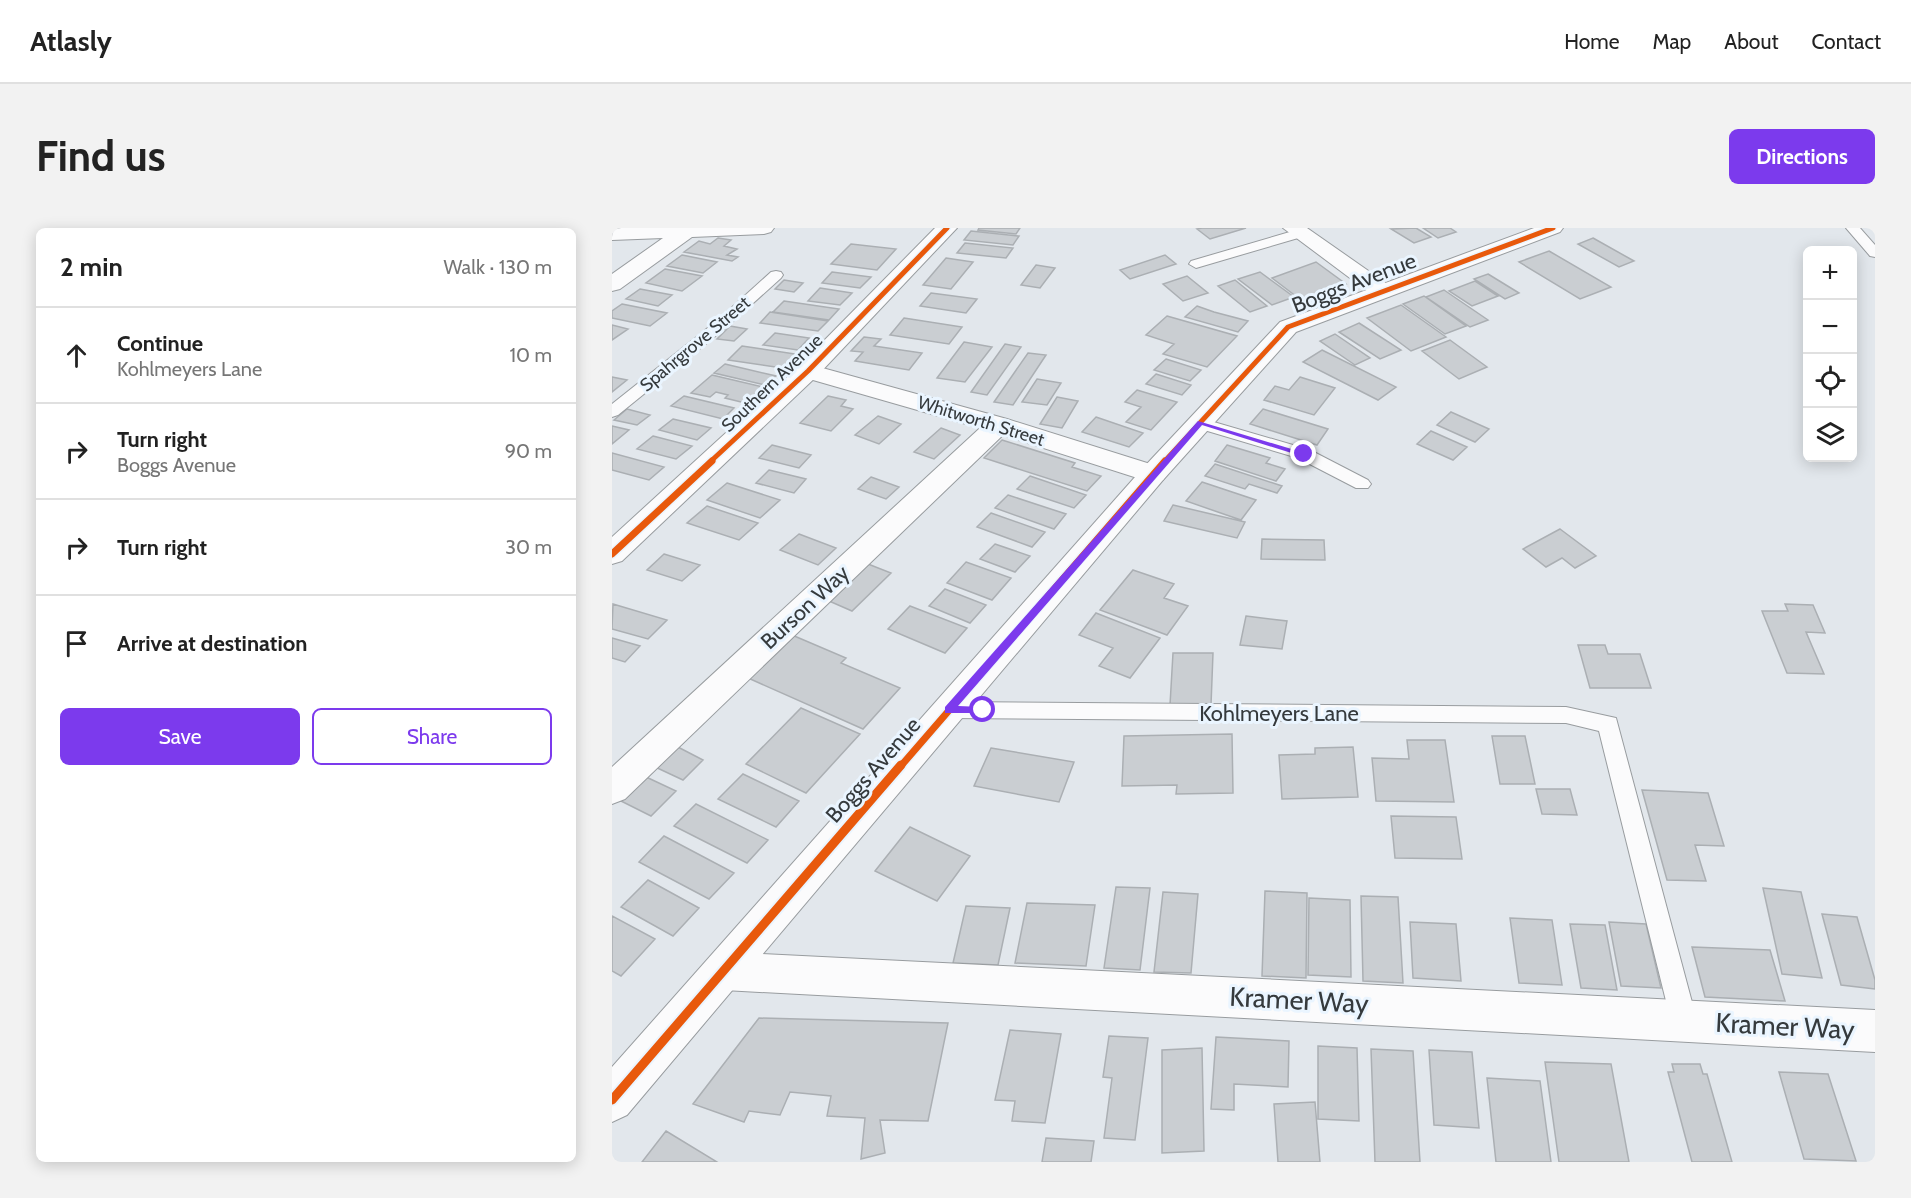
<!DOCTYPE html>
<html lang="en">
<head>
<meta charset="utf-8">
<style>
  body { margin:0; font-family:Cabin,sans-serif; background:#f2f2f2; color:#222 }
  .controls { position:absolute; right:18px; top:18px; display:grid; overflow:hidden; border-radius:9px; box-shadow:0 3px 15px #0003 }
  .controls button { width:54px; height:54px; display:grid; place-items:center; padding:0; border:0; border-bottom:2px solid #e0e0e0; background:#fff; color:#222; font:30px sans-serif }
  .stop { position:absolute; width:18px; height:18px; margin:-14px; border:4px solid #7c3aed; border-radius:50%; background:#fff }
  .stop.end { background:#7c3aed; border-color:#fff; box-shadow:0 2px 6px #0008 }
  .list { margin:0; padding:0; list-style:none }
  h2 { display:flex; justify-content:space-between; align-items:center; height:78px; margin:0; padding:0 24px; font-size:26px }
  h2 small { font-size:20px; font-weight:400; color:#767676 }
  .list li { display:grid; grid-template-columns:39px 1fr auto; gap:18px; align-items:center; box-sizing:border-box; height:96px; padding:0 24px; border-top:2px solid #e0e0e0 }
  .list b { display:block; font-size:22px; white-space:nowrap }
  .list p { margin:0; font-size:20px; white-space:nowrap; color:#767676 }
  .list em { font-size:20px; font-style:normal; color:#767676 }
  .actions { display:flex; gap:12px; padding:18px 24px }
  .actions a { flex:1; padding:14px 0; border:2px solid #7c3aed; border-radius:9px; text-align:center; font-size:21px; color:#7c3aed }
  .actions .main { background:#7c3aed; color:#fff }
  .icon { flex:none; width:33px; height:33px; fill:none; stroke:currentColor; stroke-width:2; stroke-linecap:round; stroke-linejoin:round }
  .map { position:relative; flex:none; width:1263px; height:934px; overflow:hidden; border-radius:9px }
  header { display:flex; align-items:center; gap:36px; box-sizing:border-box; height:84px; padding:0 30px; background:#fff; border-bottom:2px solid #e0e0e0 }
  header strong { font-size:28px }
  nav { display:flex; gap:33px; margin-inline-start:auto; font-size:21px }
  .intro { display:flex; align-items:center; justify-content:space-between; box-sizing:border-box; height:144px; padding:0 36px }
  h1 { margin:0; font-size:42px }
  .button { padding:15px 27px; border-radius:9px; background:#7c3aed; color:#fff; font-size:21px; font-weight:700 }
  main { display:flex; gap:36px; padding:0 36px }
  aside { flex:1; background:#fff; border-radius:9px; box-shadow:0 3px 15px #0003 }
  .map>svg:first-child { display:block }
  .building { fill:#caced2; stroke:#abafb3; stroke-width:1.5 }
  .lines { fill:none; stroke-linecap:round; stroke-linejoin:round }
  .lane-casing { stroke:#989c9f; stroke-width:2 }
  .street-casing { stroke:#989c9f; stroke-width:2 }
  .secondary-casing { stroke:#989c9f; stroke-width:2 }
  .lane { fill:#fbfbfc; fill-rule:evenodd }
  .street { fill:#fbfbfc; fill-rule:evenodd }
  .secondary { fill:#fbfbfc; fill-rule:evenodd }
  .cycleway-far2-casing { stroke:#eaf5ff; stroke-width:8 }
  .cycleway-far1-casing { stroke:#eaf5ff; stroke-width:10 }
  .cycleway-casing { stroke:#eaf5ff; stroke-width:13 }
  .cycleway-far2 { stroke:#e8590c; stroke-width:5 }
  .cycleway-far1 { stroke:#e8590c; stroke-width:7 }
  .cycleway { stroke:#e8590c; stroke-width:9 }
  .route { fill:#7c3aed }
  .labels { text-anchor:middle; dominant-baseline:central; stroke-width:6; stroke-linejoin:round; paint-order:stroke }
  .far-street-label { font-size:18px; fill:#353a3d; stroke:#eaf5ff }
  .street-label { font-size:22px; fill:#353a3d; stroke:#eaf5ff }
  .near-street-label { font-size:27px; fill:#353a3d; stroke:#eaf5ff }
</style>
</head>
<body>
<header>
<strong>Atlasly</strong>
<nav><a>Home</a><a>Map</a><a>About</a><a>Contact</a></nav>
</header>
<div class="intro"><h1>Find us</h1><a class="button">Directions</a></div>
<main>
<aside>
<h2>2 min<small>Walk · 130 m</small></h2>
<ul class="list">
<li><svg class="icon" aria-label="ahead" viewBox="0 0 24 24"><path d="M12 20V5M6 11l6-6 6 6"/></svg><div><b>Continue</b><p>Kohlmeyers Lane</p></div><em>10 m</em></li>
<li><svg class="icon" aria-label="right" viewBox="0 0 24 24"><path d="M7 20v-9h11M14 6l5 5-5 5"/></svg><div><b>Turn right</b><p>Boggs Avenue</p></div><em>90 m</em></li>
<li><svg class="icon" aria-label="right" viewBox="0 0 24 24"><path d="M7 20v-9h11M14 6l5 5-5 5"/></svg><div><b>Turn right</b></div><em>30 m</em></li>
<li><svg class="icon" aria-label="arrive" viewBox="0 0 24 24"><path d="M6 21V4h12l-3 4 3 4H6"/></svg><div><b>Arrive at destination</b></div></li>
</ul>
<div class="actions"><a class="main">Save</a><a>Share</a></div>
</aside>
<div class="map">
<svg width="1263" height="934" viewBox="0 0 1263 934">
  <rect width="100%" height="100%" fill="#e2e7ec"/>
  <path class="building" d="M 367,0 L 408,0 L 404,6 L 366,2 Z
    M 590,0 L 634,0 L 598,11 L 585,1 Z
    M 804,0 L 819,9 L 802,15 L 779,1 Z
    M 811,0 L 838,0 L 844,4 L 826,10 Z
    M 359,3 L 407,8 L 401,17 L 352,12 Z
    M 106,10 L 119,12 L 112,18 L 125,21 L 115,27 L 126,29 L 120,33 L 72,24 L 87,13 L 98,16 Z
    M 981,10 L 1022,33 L 1007,39 L 966,16 Z
    M 353,15 L 401,20 L 394,30 L 345,25 Z
    M 239,16 L 284,21 L 265,42 L 219,36 Z
    M 937,23 L 999,59 L 968,71 L 907,34 Z
    M 70,27 L 105,34 L 91,45 L 55,38 Z
    M 553,27 L 564,36 L 518,51 L 508,42 Z
    M 334,30 L 361,34 L 339,61 L 311,57 Z
    M 704,34 L 734,56 L 689,72 L 660,50 Z
    M 424,37 L 443,40 L 428,60 L 409,57 Z
    M 53,41 L 90,48 L 70,63 L 34,55 Z
    M 220,44 L 259,49 L 248,60 L 210,55 Z
    M 648,44 L 682,69 L 660,77 L 626,51 Z
    M 876,46 L 907,65 L 893,71 L 862,51 Z
    M 575,48 L 596,65 L 571,73 L 551,56 Z
    M 172,52 L 191,55 L 182,64 L 163,61 Z
    M 623,52 L 655,78 L 638,84 L 606,58 Z
    M 863,53 L 886,68 L 860,78 L 837,63 Z
    M 208,60 L 240,65 L 228,77 L 196,73 Z
    M 28,61 L 60,67 L 46,78 L 14,71 Z
    M 832,62 L 876,92 L 858,99 L 814,69 Z
    M 319,65 L 365,71 L 354,85 L 308,78 Z
    M 812,68 L 854,98 L 833,106 L 791,76 Z
    M 172,73 L 227,81 L 217,92 L 161,84 Z
    M 10,76 L 55,85 L 38,98 L 0,90 L 0,83 Z
    M 789,77 L 834,109 L 799,123 L 755,90 Z
    M 585,78 L 602,84 L 636,93 L 626,104 L 573,89 Z
    M 158,84 L 216,93 L 206,103 L 148,95 Z
    M 555,88 L 625,108 L 595,139 L 551,126 L 562,116 L 534,107 Z
    M 292,90 L 350,99 L 337,116 L 278,107 Z
    M 747,95 L 789,122 L 768,131 L 727,104 Z
    M 0,97 L 16,101 L 0,112 Z
    M 118,98 L 135,101 L 122,113 L 105,111 Z
    M 163,105 L 197,110 L 186,122 L 151,117 Z
    M 723,106 L 758,130 L 743,137 L 708,113 Z
    M 252,109 L 269,111 L 262,118 L 310,125 L 297,142 L 243,133 L 251,124 L 239,123 Z
    M 838,112 L 875,139 L 847,151 L 810,123 Z
    M 352,114 L 380,119 L 353,154 L 325,150 Z
    M 393,116 L 409,119 L 375,167 L 359,164 Z
    M 130,118 L 183,126 L 170,140 L 116,132 Z
    M 710,122 L 784,159 L 766,172 L 691,134 Z
    M 416,125 L 434,127 L 401,177 L 382,174 Z
    M 554,131 L 589,142 L 578,153 L 542,142 Z
    M 113,136 L 164,148 L 153,157 L 102,145 Z
    M 544,146 L 579,157 L 570,167 L 534,156 Z
    M 100,147 L 151,159 L 133,175 L 113,170 L 116,167 L 104,164 L 98,169 L 79,165 Z
    M 0,149 L 15,152 L 0,164 Z
    M 688,149 L 723,160 L 702,187 L 652,172 L 663,158 L 677,162 Z
    M 425,151 L 449,155 L 435,177 L 410,174 Z
    M 525,162 L 565,174 L 539,202 L 514,194 L 529,179 L 513,174 Z
    M 72,168 L 122,180 L 111,191 L 59,178 Z
    M 216,168 L 234,172 L 229,178 L 241,181 L 219,203 L 188,195 Z
    M 445,169 L 466,173 L 450,200 L 428,196 Z
    M 15,181 L 38,187 L 25,197 L 2,192 Z
    M 651,181 L 716,201 L 705,217 L 638,196 Z
    M 839,184 L 877,201 L 863,214 L 825,197 Z
    M 266,188 L 289,196 L 267,216 L 243,207 Z
    M 484,189 L 531,205 L 517,219 L 470,204 Z
    M 61,191 L 99,200 L 85,212 L 47,202 Z
    M 0,198 L 17,202 L 0,216 Z
    M 329,200 L 348,207 L 322,231 L 302,224 Z
    M 819,203 L 855,219 L 841,232 L 805,216 Z
    M 41,208 L 80,218 L 64,231 L 25,221 Z
    M 390,212 L 463,235 L 460,239 L 489,248 L 475,263 L 372,230 Z
    M 160,217 L 199,227 L 187,240 L 147,230 Z
    M 615,217 L 658,230 L 654,235 L 673,241 L 664,253 L 603,233 Z
    M 0,225 L 52,239 L 37,252 L 0,242 Z
    M 603,236 L 670,258 L 665,265 L 637,256 L 633,261 L 593,248 Z
    M 157,242 L 194,251 L 182,265 L 144,255 Z
    M 418,248 L 474,267 L 462,280 L 405,261 Z
    M 259,249 L 287,259 L 274,271 L 246,261 Z
    M 590,254 L 644,272 L 629,292 L 574,273 Z
    M 115,255 L 168,272 L 148,290 L 95,272 Z
    M 396,267 L 454,286 L 442,301 L 383,280 Z
    M 561,277 L 633,294 L 625,310 L 552,293 Z
    M 95,278 L 146,295 L 127,312 L 75,295 Z
    M 379,285 L 433,304 L 420,319 L 365,299 Z
    M 948,301 L 984,328 L 963,340 L 950,330 L 934,339 L 911,321 Z
    M 187,306 L 224,320 L 206,337 L 168,322 Z
    M 650,311 L 712,312 L 713,332 L 649,331 Z
    M 383,316 L 418,328 L 403,344 L 368,331 Z
    M 52,326 L 88,337 L 70,353 L 35,342 Z
    M 354,334 L 399,350 L 380,372 L 335,355 Z
    M 256,336 L 279,345 L 240,383 L 217,373 Z
    M 521,342 L 562,356 L 552,370 L 576,378 L 555,407 L 488,382 Z
    M 333,361 L 374,377 L 358,395 L 317,378 Z
    M 1,376 L 55,392 L 36,411 L 0,401 Z
    M 1173,376 L 1201,377 L 1213,405 L 1194,404 L 1212,446 L 1175,445 L 1150,383 L 1176,383 Z
    M 298,378 L 355,400 L 333,425 L 276,401 Z
    M 484,385 L 548,410 L 518,450 L 487,438 L 501,420 L 467,407 Z
    M 634,388 L 675,393 L 670,421 L 628,417 Z
    M 180,407 L 234,430 L 229,435 L 288,460 L 251,501 L 136,450 Z
    M 0,410 L 28,418 L 13,434 L 0,430 Z
    M 966,417 L 993,417 L 996,426 L 1028,426 L 1039,460 L 978,460 Z
    M 561,425 L 601,425 L 599,477 L 558,477 Z
    M 189,480 L 248,506 L 194,565 L 134,536 Z
    M 620,506 L 621,565 L 564,566 L 565,557 L 510,558 L 512,508 Z
    M 880,508 L 913,508 L 923,556 L 888,556 Z
    M 795,512 L 833,512 L 842,574 L 764,573 L 760,530 L 797,531 Z
    M 62,517 L 91,532 L 71,552 L 41,538 Z
    M 741,519 L 746,569 L 670,571 L 667,527 L 703,526 L 703,520 Z
    M 379,520 L 462,534 L 447,574 L 362,558 Z
    M 131,546 L 187,573 L 164,599 L 106,571 Z
    M 32,548 L 64,563 L 39,588 L 7,572 Z
    M 924,561 L 958,561 L 965,587 L 930,586 Z
    M 1030,562 L 1096,565 L 1112,618 L 1083,617 L 1094,653 L 1055,652 Z
    M 84,576 L 156,612 L 135,635 L 62,598 Z
    M 779,588 L 844,589 L 850,631 L 783,630 Z
    M 298,599 L 358,628 L 325,673 L 263,643 Z
    M 52,608 L 122,645 L 97,671 L 27,634 Z
    M 36,652 L 87,680 L 61,708 L 9,679 Z
    M 504,659 L 538,660 L 528,742 L 492,740 Z
    M 1151,660 L 1189,664 L 1210,750 L 1170,746 Z
    M 653,663 L 695,665 L 694,750 L 650,748 Z
    M 551,664 L 586,666 L 579,745 L 542,744 Z
    M 749,668 L 786,669 L 791,755 L 751,753 Z
    M 697,670 L 738,672 L 739,749 L 696,747 Z
    M 415,675 L 483,677 L 474,738 L 403,735 Z
    M 354,678 L 398,680 L 386,737 L 341,735 Z
    M 1210,686 L 1245,689 L 1263,752 L 1263,761 L 1229,757 Z
    M 0,688 L 43,711 L 9,748 L 0,743 Z
    M 898,690 L 940,692 L 950,757 L 907,755 Z
    M 798,694 L 844,696 L 849,753 L 801,750 Z
    M 997,694 L 1034,696 L 1049,760 L 1009,758 Z
    M 958,696 L 993,697 L 1005,762 L 969,760 Z
    M 1080,719 L 1158,722 L 1173,773 L 1093,769 Z
    M 147,790 L 336,795 L 316,893 L 268,892 L 273,925 L 249,931 L 253,890 L 215,888 L 219,868 L 178,864 L 168,887 L 137,883 L 132,894 L 81,876 Z
    M 398,802 L 449,806 L 433,895 L 400,893 L 403,873 L 383,872 Z
    M 497,808 L 536,810 L 523,912 L 492,910 L 500,850 L 491,849 Z
    M 604,809 L 677,813 L 676,859 L 622,856 L 622,882 L 599,881 Z
    M 706,818 L 745,820 L 747,893 L 706,891 Z
    M 590,820 L 592,923 L 550,925 L 550,822 Z
    M 759,821 L 801,823 L 808,934 L 763,934 Z
    M 817,822 L 860,824 L 867,900 L 822,897 Z
    M 933,834 L 999,836 L 1017,934 L 947,934 Z
    M 1060,836 L 1088,836 L 1091,846 L 1095,846 L 1120,934 L 1080,934 L 1056,844 L 1062,844 Z
    M 1167,844 L 1216,846 L 1244,933 L 1192,931 Z
    M 875,850 L 928,853 L 939,934 L 884,934 Z
    M 703,874 L 708,934 L 666,934 L 662,876 Z
    M 54,903 L 105,934 L 30,934 Z
    M 434,910 L 482,913 L 479,934 L 430,934 Z"/>
  <g class="lines">
    <defs>
      <path id="lane" d="M 1234,0 L 1248,0 L 1263,17 L 1263,29 L 1258,28 Z
        M 688,1 L 695,5 L 693,8 L 584,40 L 577,36 L 579,33 Z
        M 164,43 L 169,44 L 171,47 L 169,50 L 117,97 L 6,187 L 0,189 L 0,176 L 107,91 L 159,44 Z
        M 588,190 L 698,222 L 756,252 L 759,256 L 756,260 L 744,260 L 686,230 L 582,199 L 580,195 Z
        M 336,474 L 954,479 L 1004,490 L 1085,793 L 1081,802 L 1072,806 L 1063,802 L 1059,793 L 987,503 L 954,495 L 336,490 L 328,488 L 325,482 L 328,476 Z"/>
      <path id="street" d="M 0,0 L 162,0 L 159,4 L 152,6 L 80,9 L 8,61 L 0,63 L 0,46 L 51,10 L 0,12 Z
        M 671,0 L 695,0 L 778,58 L 781,63 L 778,68 L 770,70 L 762,68 Z
        M 196,136 L 395,191 L 551,240 L 555,246 L 551,252 L 541,255 L 391,207 L 13,571 L 0,576 L 0,539 L 368,200 L 187,148 L 184,143 L 187,138 Z
        M 112,724 L 1263,782 L 1263,824 L 112,762 L 98,757 L 92,743 L 98,729 Z"/>
      <path id="secondary" d="M 323,0 L 345,0 L 205,148 L 10,333 L 0,336 L 0,309 L 187,138 Z
        M 922,0 L 951,0 L 948,4 L 684,104 L 551,252 L 15,887 L 0,894 L 0,839 L 531,240 L 668,94 Z"/>
    </defs>
    <use href="#lane" class="lane-casing"/>
    <use href="#street" class="street-casing"/>
    <use href="#secondary" class="secondary-casing"/>
    <use href="#lane" class="lane"/>
    <use href="#street" class="street"/>
    <use href="#secondary" class="secondary"/>
    <defs>
      <path id="cycleway-far2" d="M 98,234 L 196,143 L 335,0
        M 552,234 L 676,99 L 941,0"/>
      <path id="cycleway-far1" d="M 0,326 L 100,233
        M 288,539 L 553,233"/>
      <path id="cycleway" d="M 0,872 L 289,537"/>
    </defs>
    <use href="#cycleway-far2" class="cycleway-far2-casing"/>
    <use href="#cycleway-far1" class="cycleway-far1-casing"/>
    <use href="#cycleway" class="cycleway-casing"/>
    <use href="#cycleway-far2" class="cycleway-far2"/>
    <use href="#cycleway-far1" class="cycleway-far1"/>
    <use href="#cycleway" class="cycleway"/>
  </g>
  <path class="route" d="M 586,193 L 696,226 L 689,228 L 590,197 L 346,478 L 371,479 L 375,480 L 375,485 L 333,485 L 333,479 Z"/>
  <g class="labels">
    <g class="far-street-label">
      <text transform="translate(83 116) rotate(-40)">Spahrgrove Street</text>
      <text transform="translate(160 155) rotate(-44)">Southern Avenue</text>
      <text transform="translate(369 193) rotate(17)">Whitworth Street</text>
    </g>
    <g class="street-label">
      <text transform="translate(742 55) rotate(-21)">Boggs Avenue</text>
      <text transform="translate(193 379) rotate(-43)">Burson Way</text>
      <text x="667" y="485">Kohlmeyers Lane</text>
      <text transform="translate(261 542) rotate(-49)">Boggs Avenue</text>
    </g>
    <g class="near-street-label">
      <text transform="translate(687 772) rotate(3)">Kramer Way</text>
      <text transform="translate(1173 798) rotate(3)">Kramer Way</text>
    </g>
  </g>
</svg>
<div class="controls">
<button>+</button>
<button>−</button>
<button><svg class="icon" aria-label="locate" viewBox="0 0 24 24"><circle cx="12" cy="12" r="6"/><path d="M12 2v4M12 18v4M2 12h4M18 12h4"/></svg></button>
<button><svg class="icon" aria-label="layers" viewBox="0 0 24 24"><path d="M12 4l9 5-9 5-9-5zM3 14l9 5 9-5"/></svg></button>
</div>
<div class="stop" style="left:371px;top:482px"></div>
<div class="stop end" style="left:692px;top:226px"></div>
</div>
</main>
</body>
</html>
